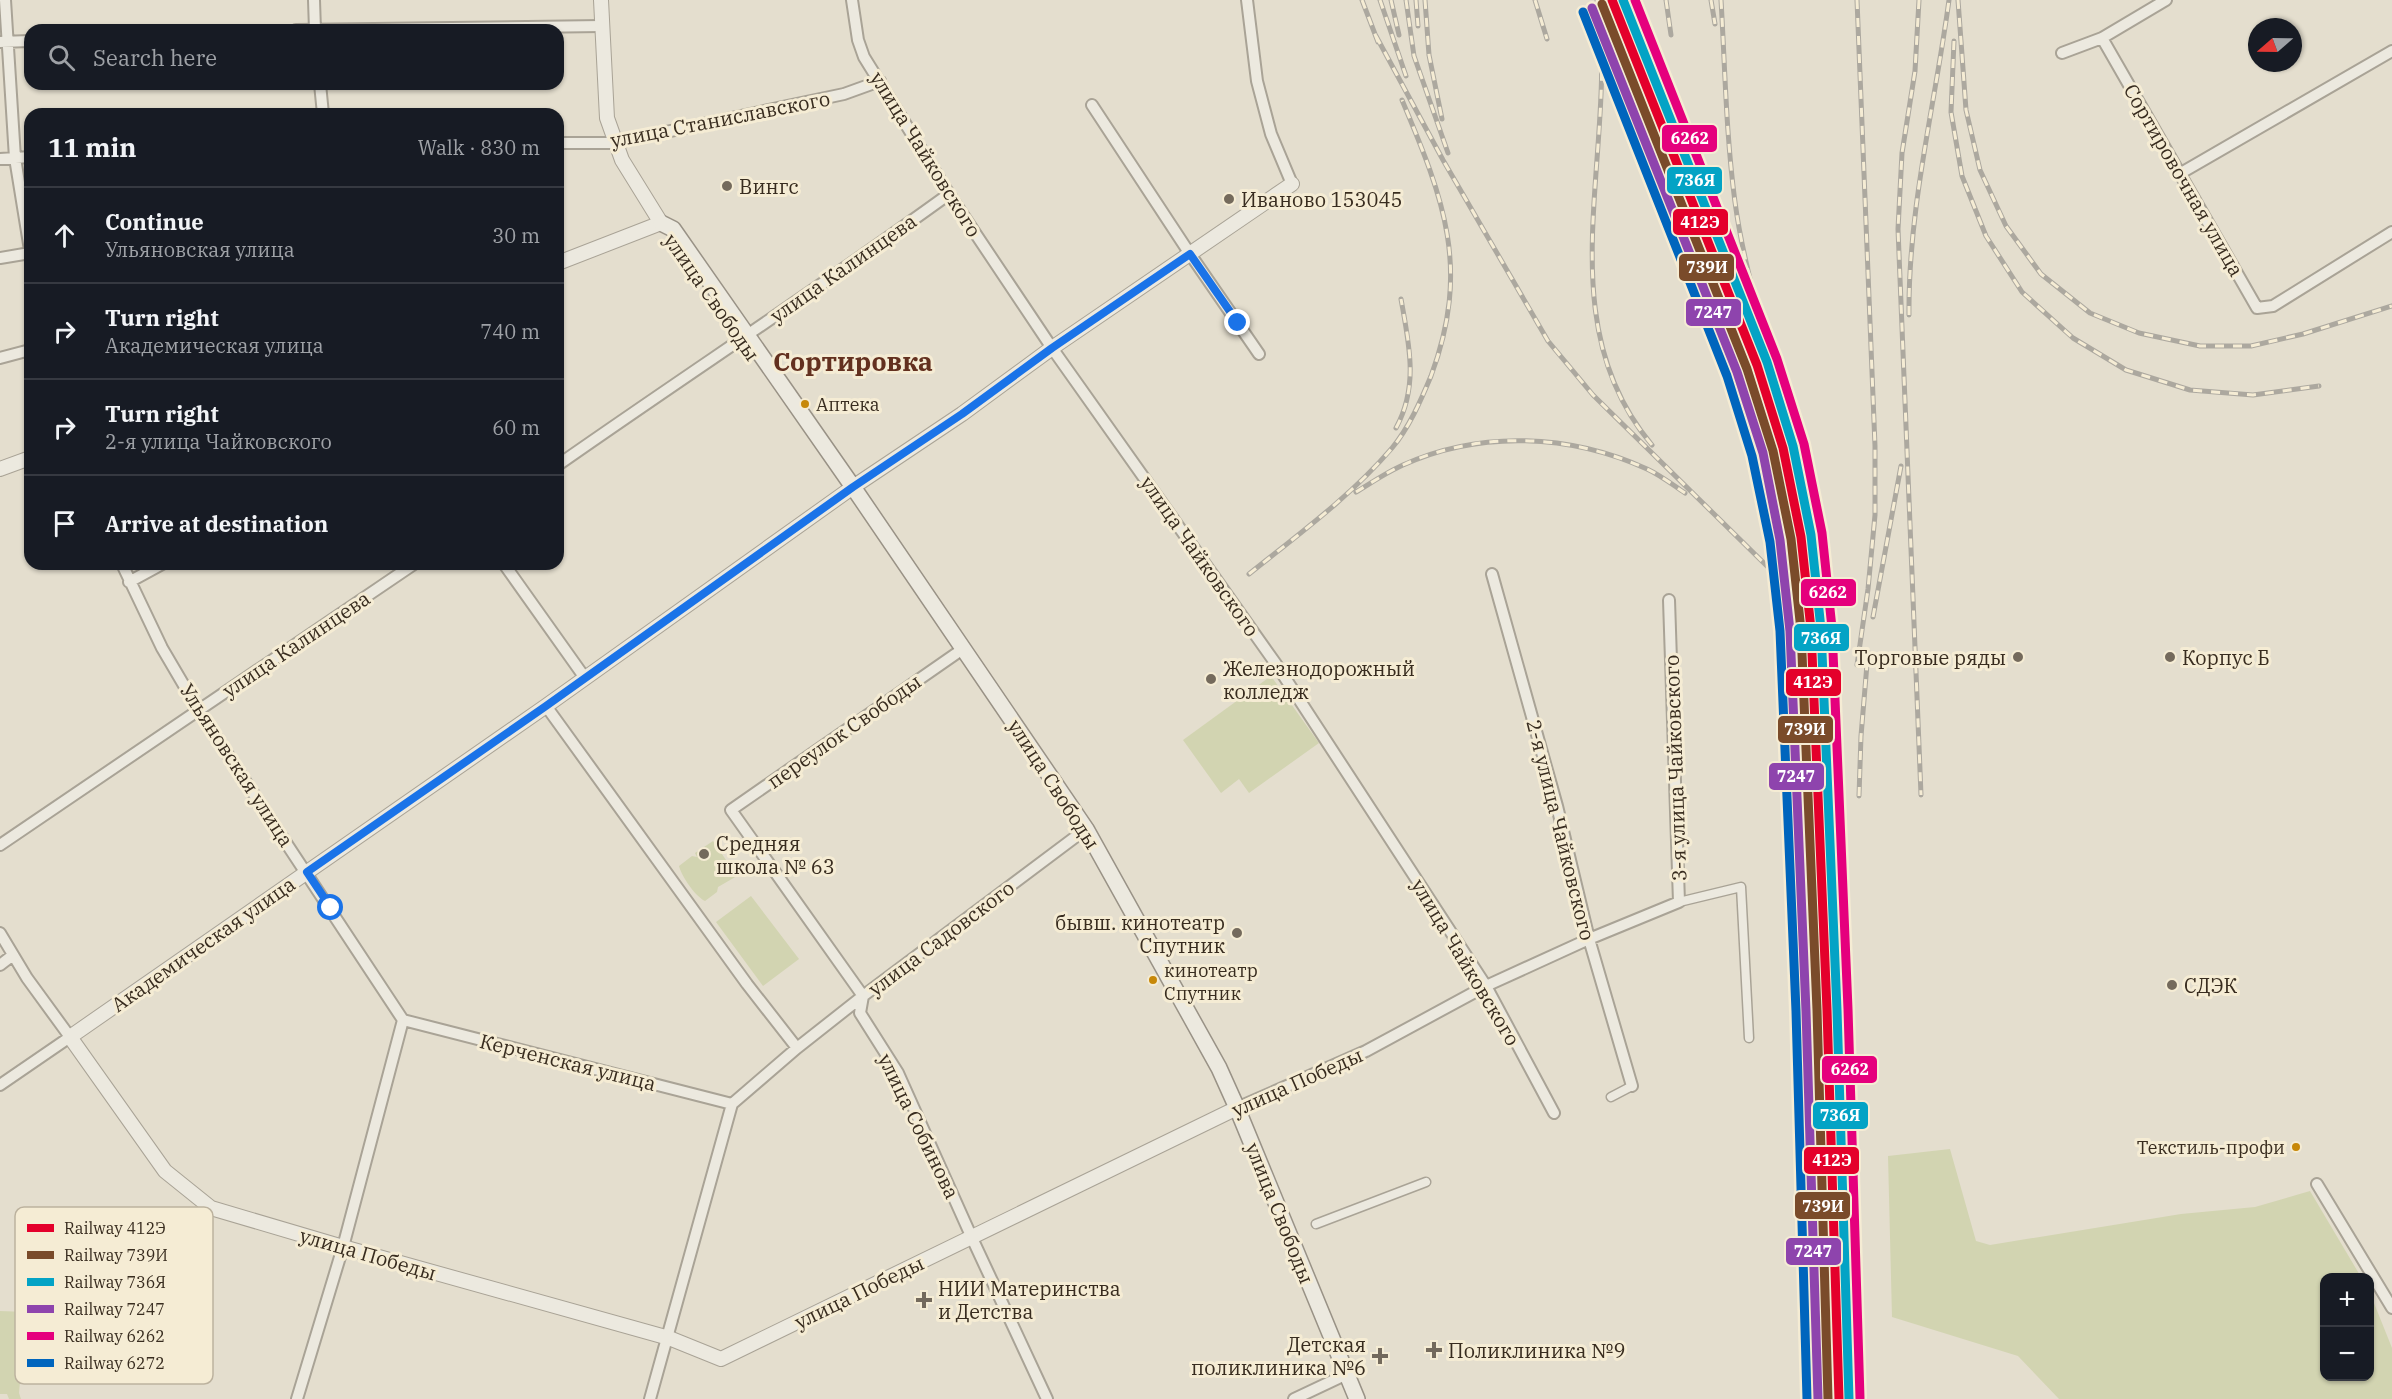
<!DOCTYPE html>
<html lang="en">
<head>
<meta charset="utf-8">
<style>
  body { margin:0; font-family:"IBM Plex Serif",serif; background:#242831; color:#f1f3f6 }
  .controls { position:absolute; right:18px; bottom:18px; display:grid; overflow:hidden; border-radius:12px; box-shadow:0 2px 4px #0004 }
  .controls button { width:54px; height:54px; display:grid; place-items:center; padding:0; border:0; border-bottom:2px solid #363941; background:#171b24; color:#f1f3f6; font:30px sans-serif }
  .compass { position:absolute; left:2248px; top:18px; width:54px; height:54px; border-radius:50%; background:#171b24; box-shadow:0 2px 4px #0004; rotate:250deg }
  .stop { position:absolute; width:18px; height:18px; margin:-14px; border:4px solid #1a73e8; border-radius:50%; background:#fff }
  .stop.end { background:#1a73e8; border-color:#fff; box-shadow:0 2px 6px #0008 }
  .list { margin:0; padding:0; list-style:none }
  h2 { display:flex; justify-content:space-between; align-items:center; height:78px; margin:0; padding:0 24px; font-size:26px }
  h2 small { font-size:20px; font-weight:400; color:#9ea1a6 }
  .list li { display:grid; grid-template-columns:39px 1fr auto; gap:18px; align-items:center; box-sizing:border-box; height:96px; padding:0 24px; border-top:2px solid #363941 }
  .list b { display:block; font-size:22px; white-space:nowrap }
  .list p { margin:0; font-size:20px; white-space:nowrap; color:#9ea1a6 }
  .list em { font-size:20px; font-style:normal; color:#9ea1a6 }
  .icon { flex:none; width:33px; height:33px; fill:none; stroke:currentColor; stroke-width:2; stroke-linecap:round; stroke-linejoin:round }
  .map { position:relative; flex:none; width:2392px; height:1399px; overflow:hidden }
  .search { position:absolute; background:#171b24; box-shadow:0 2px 4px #0004; left:24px; top:24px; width:540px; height:66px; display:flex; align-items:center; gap:15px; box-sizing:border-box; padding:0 21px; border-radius:18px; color:#9ea1a6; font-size:22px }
  .panel { position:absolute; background:#171b24; box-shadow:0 2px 4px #0004; left:24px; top:108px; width:540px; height:462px; border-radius:18px }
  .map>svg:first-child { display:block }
  .green { fill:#d2d4b1 }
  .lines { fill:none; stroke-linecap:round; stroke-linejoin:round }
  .pedestrian-casing { stroke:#a9a396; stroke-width:11 }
  .minor-casing { stroke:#a9a396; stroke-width:14 }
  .tertiary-casing { stroke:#a9a396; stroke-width:16 }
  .secondary-casing { stroke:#999286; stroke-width:18 }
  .pedestrian { stroke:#ece9df; stroke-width:8 }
  .minor { stroke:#ece9df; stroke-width:10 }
  .tertiary { stroke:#ece9df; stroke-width:14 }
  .secondary { stroke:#ece9df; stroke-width:15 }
  .rail-casing { stroke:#aca89f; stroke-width:5 }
  .rail { stroke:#f5ecd4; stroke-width:3; stroke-dasharray:9; stroke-linecap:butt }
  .rail-1-casing { stroke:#f5ecd4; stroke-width:14 }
  .rail-2-casing { stroke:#f5ecd4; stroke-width:14 }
  .rail-3-casing { stroke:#f5ecd4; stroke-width:14 }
  .rail-4-casing { stroke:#f5ecd4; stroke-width:14 }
  .rail-5-casing { stroke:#f5ecd4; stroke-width:14 }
  .rail-6-casing { stroke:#f5ecd4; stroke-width:14 }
  .rail-1 { stroke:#e4002b; stroke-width:9 }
  .rail-2 { stroke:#7a4b2a; stroke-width:9 }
  .rail-3 { stroke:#03a3c5; stroke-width:9 }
  .rail-4 { stroke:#8e44ad; stroke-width:9 }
  .rail-5 { stroke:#e5007d; stroke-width:9 }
  .rail-6 { stroke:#0065bd; stroke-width:9 }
  .route { stroke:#1a73e8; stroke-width:8 }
  .poi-dot { fill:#746a5c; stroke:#f5ecd4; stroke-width:2 }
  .bus-dot { fill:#c78808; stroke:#f5ecd4; stroke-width:2 }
  .labels { text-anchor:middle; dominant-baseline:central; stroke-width:6; stroke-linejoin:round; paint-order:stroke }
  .bus-label { font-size:18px; fill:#382c1f; stroke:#f5ecd4; text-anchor:start }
  .street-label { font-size:20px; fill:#382c1f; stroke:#f5ecd4 }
  .poi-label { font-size:20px; fill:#382c1f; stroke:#f5ecd4; text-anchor:start }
  .district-label { font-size:26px; font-weight:bold; fill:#63301f; stroke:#f5ecd4 }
  .key { fill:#f5ecd4; stroke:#bcb29e; stroke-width:1.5 }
  .key-label { font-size:16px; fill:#382c1f }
  .line-badge { stroke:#f5ecd4; stroke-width:2 }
  .badge-label { font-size:16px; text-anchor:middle; font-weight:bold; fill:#fff }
</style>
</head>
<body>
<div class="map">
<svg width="2392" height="1399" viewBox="0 0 2392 1399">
  <rect width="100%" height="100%" fill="#e4dece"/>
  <path class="green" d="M 1271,676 L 1319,743 L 1249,793 L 1239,779 L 1221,793 L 1183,740 Z
    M 713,841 L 737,876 L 718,887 L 717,892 L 705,901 C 695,896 682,877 679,866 L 692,856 L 697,857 L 695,853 Z
    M 751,896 L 799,959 L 763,986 L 716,922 Z
    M 1950,1149 L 1976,1241 L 1990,1245 L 2181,1214 L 2255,1207 L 2310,1191 L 2361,1277 L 2324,1278 L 2324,1376 L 2370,1376 L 2370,1293 L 2392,1348 L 2392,1399 L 2059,1399 L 2018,1356 L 1892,1317 L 1888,1156 Z
    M 0,1311 L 26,1312 L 19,1393 L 21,1399 L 9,1399 L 7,1394 L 0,1394 Z"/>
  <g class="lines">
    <defs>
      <path id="pedestrian" d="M 1679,902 L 1741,887 L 1749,1038
        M 1611,1097 L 1632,1086
        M 1316,1224 L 1426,1182"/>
      <path id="minor" d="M 5,0 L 15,158 L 30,250
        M 314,0 L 315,30
        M 852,0 L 858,40 L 864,57 L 949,194 L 1052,348 L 1276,664 L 1486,986 L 1554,1113
        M 1247,0 L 1257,81 L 1271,134 L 1292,184
        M 296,30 L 602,26
        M 2102,38 L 2257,308 L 2273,306 L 2392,232
        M 0,42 L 30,41
        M 2062,53 L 2102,38 L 2166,0
        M 320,84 L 323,114
        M 1092,105 L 1190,254 L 1259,354
        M 558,143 L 614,143 L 844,94 L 880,81
        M 0,159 L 30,157
        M 2181,173 L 2392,51
        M 0,258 L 30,253
        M 0,358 L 30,350
        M 558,465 C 688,374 821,287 949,194
        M 122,564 L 162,648 L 199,711 L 403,1020
        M 504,564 L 585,678
        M 1492,574 L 1557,806 L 1589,939 L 1632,1086
        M 129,582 L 162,564
        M 957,653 L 731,810 L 863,996 L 860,1013 L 898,1073 L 972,1238 L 1047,1399
        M 546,706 L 747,984 L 797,1048
        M 0,845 L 414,564
        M 0,933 L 27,978 L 70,1037 L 0,1085
        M 0,965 L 13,955
        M 403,1020 L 732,1104
        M 1237,1108 L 1366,1051 L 1486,986 L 1589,939 L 1679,902 L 1669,600
        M 2317,1184 L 2392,1308
        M 297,1399 L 343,1247 L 403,1020
        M 650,1399 L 732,1104 L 797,1048 L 863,996 L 1086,829
        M 1294,1399 L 1347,1374"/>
      <path id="tertiary" d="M 558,263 L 661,223 L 622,160 L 607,118 L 601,0
        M 0,469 L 30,458
        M 1237,1108 L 721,1359 L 669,1338 L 343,1247 L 211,1208 L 165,1171 L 70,1037 L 546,706 L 853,487 L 962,414 L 1052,348 L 1292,184"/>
      <path id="secondary" d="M 661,223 L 673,229 L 853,487 L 1086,829 L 1219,1068 L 1237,1108 L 1357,1399"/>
    </defs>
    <use href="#pedestrian" class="pedestrian-casing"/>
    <use href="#minor" class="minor-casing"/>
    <use href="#tertiary" class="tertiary-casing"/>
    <use href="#secondary" class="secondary-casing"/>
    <use href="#pedestrian" class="pedestrian"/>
    <use href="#minor" class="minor"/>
    <use href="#tertiary" class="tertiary"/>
    <use href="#secondary" class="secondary"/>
    <defs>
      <path id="rail" d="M 1362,0 L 1378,42
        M 1380,0 L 1406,76
        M 1391,0 L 1399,35
        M 1406,0 L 1414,56 L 1448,153
        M 1416,0 L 1418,26
        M 1425,0 L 1429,55 L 1442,119
        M 1535,0 L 1547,39
        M 1597,0 C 1620,148 1544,317 1652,445
        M 1666,0 L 1671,35
        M 1711,0 L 1715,24
        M 1721,0 C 1725,67 1726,135 1735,202 C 1741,247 1753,292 1765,336
        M 1857,0 L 1875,446 L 1875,515 L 1868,589 L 1857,665
        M 1919,0 L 1915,71 L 1902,153 L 1898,229 L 1921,795
        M 1958,0 L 1966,110 L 1980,170 L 2006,226 L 2041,274 L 2090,313 L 2139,333 L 2200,346 L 2251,346 L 2303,334 L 2392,306
        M 1376,36 L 1443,160 L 1548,341 L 1593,395 L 1773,572
        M 1954,41 L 1951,112 L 1962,176 L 1986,236 L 2022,292 L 2073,338 L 2126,370 L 2190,390 L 2253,395 L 2319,386
        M 1909,315 C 1908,208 1935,105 1949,0
        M 1396,428 C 1419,386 1409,344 1401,299
        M 1356,492 C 1371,483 1387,472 1403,465 C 1480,430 1571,434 1647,469 C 1660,475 1673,485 1685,493
        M 1249,574 C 1299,534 1351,496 1392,448 C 1409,428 1421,400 1431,376 C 1471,268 1444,200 1402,100
        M 1873,617 L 1901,466
        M 1859,796 L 1861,736 L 1868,652"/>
    </defs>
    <use href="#rail" class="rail-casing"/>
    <use href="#rail" class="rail"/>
    <defs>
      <path id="rail-1" d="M 1612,0 L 1757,365 L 1783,448 L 1801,537 L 1811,629 L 1827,1010 L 1839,1399"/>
      <path id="rail-2" d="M 1602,4 L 1747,369 L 1773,451 L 1791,539 L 1801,630 L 1817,1010 L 1828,1399"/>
      <path id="rail-3" d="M 1623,0 L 1767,362 L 1793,446 L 1811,535 L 1821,629 L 1837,1010 L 1849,1399"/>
      <path id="rail-4" d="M 1592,8 L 1737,372 L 1763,453 L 1780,540 L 1790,631 L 1806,1011 L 1818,1399"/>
      <path id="rail-5" d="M 1635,0 L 1777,359 L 1804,444 L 1822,533 L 1832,628 L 1848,1009 L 1860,1398"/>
      <path id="rail-6" d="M 1583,12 L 1727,376 L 1752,456 L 1770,542 L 1780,631 L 1796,1011 L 1807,1399"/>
    </defs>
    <use href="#rail-1" class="rail-1-casing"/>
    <use href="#rail-2" class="rail-2-casing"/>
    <use href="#rail-3" class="rail-3-casing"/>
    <use href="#rail-4" class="rail-4-casing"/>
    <use href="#rail-5" class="rail-5-casing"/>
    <use href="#rail-6" class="rail-6-casing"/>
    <use href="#rail-1" class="rail-1"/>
    <use href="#rail-2" class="rail-2"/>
    <use href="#rail-3" class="rail-3"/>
    <use href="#rail-4" class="rail-4"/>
    <use href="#rail-5" class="rail-5"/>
    <use href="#rail-6" class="rail-6"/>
  </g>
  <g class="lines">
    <path class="route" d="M 331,908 L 307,872 L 546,706 L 853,487 L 962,414 L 1052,348 L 1190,254 L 1238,323"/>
  </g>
  <g class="poi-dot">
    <circle cx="727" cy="186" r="6"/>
    <circle cx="1229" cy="199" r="6"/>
    <circle cx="2018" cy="657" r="6"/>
    <circle cx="2170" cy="657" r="6"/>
    <circle cx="1211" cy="679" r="6"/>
    <circle cx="704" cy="854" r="6"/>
    <circle cx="1237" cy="933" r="6"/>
    <circle cx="2172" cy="985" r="6"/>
    <path d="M921 1291h6v6h6v6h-6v6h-6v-6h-6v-6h6z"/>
    <path d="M1431 1341h6v6h6v6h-6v6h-6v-6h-6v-6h6z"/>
    <path d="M1377 1347h6v6h6v6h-6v6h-6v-6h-6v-6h6z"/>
  </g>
  <g class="bus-dot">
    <circle cx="805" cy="404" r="5"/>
    <circle cx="1153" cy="980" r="5"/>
    <circle cx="2296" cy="1147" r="5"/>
  </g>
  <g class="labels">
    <g class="bus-label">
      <text x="816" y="404">Аптека</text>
      <text x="1164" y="970">кинотеатр<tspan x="1164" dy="23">Спутник</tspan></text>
      <text x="2285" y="1147" text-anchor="end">Текстиль-профи</text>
    </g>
    <g class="street-label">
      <text transform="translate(720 119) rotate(-11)">улица Станиславского</text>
      <text transform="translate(926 154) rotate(58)">улица Чайковского</text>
      <text transform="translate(2184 180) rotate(60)">Сортировочная улица</text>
      <text transform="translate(843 268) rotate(-35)">улица Калинцева</text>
      <text transform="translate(712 297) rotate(55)">улица Свободы</text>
      <text transform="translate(1200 556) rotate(55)">улица Чайковского</text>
      <text transform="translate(296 644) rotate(-34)">улица Калинцева</text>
      <text transform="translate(844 731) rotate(-35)">переулок Свободы</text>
      <text transform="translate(237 765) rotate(57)">Ульяновская улица</text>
      <text transform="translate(1675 768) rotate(-92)">3-я улица Чайковского</text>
      <text transform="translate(1054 784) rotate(57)">улица Свободы</text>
      <text transform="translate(1561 830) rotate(76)">2-я улица Чайковского</text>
      <text transform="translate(941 938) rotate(-37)">улица Садовского</text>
      <text transform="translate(203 944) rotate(-35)">Академическая улица</text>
      <text transform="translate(1466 962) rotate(59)">улица Чайковского</text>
      <text transform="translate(568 1062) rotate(14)">Керченская улица</text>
      <text transform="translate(1297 1082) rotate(-24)">улица Победы</text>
      <text transform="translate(919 1126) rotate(64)">улица Собинова</text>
      <text transform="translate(1280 1213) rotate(68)">улица Свободы</text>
      <text transform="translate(368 1254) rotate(16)">улица Победы</text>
      <text transform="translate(859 1292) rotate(-26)">улица Победы</text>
    </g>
    <g class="poi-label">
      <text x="739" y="186">Вингс</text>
      <text x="1241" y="199">Иваново 153045</text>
      <text x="2006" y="657" text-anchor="end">Торговые ряды</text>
      <text x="2182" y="657">Корпус Б</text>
      <text x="1223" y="668">Железнодорожный<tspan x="1223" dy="23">колледж</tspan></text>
      <text x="716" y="843">Средняя<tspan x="716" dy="23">школа № 63</tspan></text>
      <text x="1225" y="922" text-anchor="end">бывш. кинотеатр<tspan x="1225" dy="23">Спутник</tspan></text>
      <text x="2184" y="985">СДЭК</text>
      <text x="938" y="1288">НИИ Материнства<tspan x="938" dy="23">и Детства</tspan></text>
      <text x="1366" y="1344" text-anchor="end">Детская<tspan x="1366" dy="23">поликлиника №6</tspan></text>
      <text x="1448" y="1350">Поликлиника №9</text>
    </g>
    <g class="district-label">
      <text x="853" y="361">Сортировка</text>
    </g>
  </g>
  <rect x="15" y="1207" width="198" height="177" rx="9" class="key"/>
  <rect x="27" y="1224" width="27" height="8" fill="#e4002b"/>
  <rect x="27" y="1251" width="27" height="8" fill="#7a4b2a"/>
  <rect x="27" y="1278" width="27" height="8" fill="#03a3c5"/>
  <rect x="27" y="1305" width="27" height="8" fill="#8e44ad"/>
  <rect x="27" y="1332" width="27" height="8" fill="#e5007d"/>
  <rect x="27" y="1359" width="27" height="8" fill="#0065bd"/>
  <g class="key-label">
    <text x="64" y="1234">Railway 412Э</text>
    <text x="64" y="1261">Railway 739И</text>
    <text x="64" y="1288">Railway 736Я</text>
    <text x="64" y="1315">Railway 7247</text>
    <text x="64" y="1342">Railway 6262</text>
    <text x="64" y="1369">Railway 6272</text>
  </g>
  <g class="line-badge">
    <rect x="1661" y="124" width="57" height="29" rx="6" fill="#e5007d"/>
    <rect x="1666" y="166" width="57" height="29" rx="6" fill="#03a3c5"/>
    <rect x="1672" y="208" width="57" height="28" rx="6" fill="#e4002b"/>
    <rect x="1678" y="253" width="57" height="29" rx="6" fill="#7a4b2a"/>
    <rect x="1685" y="298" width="57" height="29" rx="6" fill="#8e44ad"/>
    <rect x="1800" y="578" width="57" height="29" rx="6" fill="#e5007d"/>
    <rect x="1793" y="623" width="57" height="29" rx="6" fill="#03a3c5"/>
    <rect x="1785" y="668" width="57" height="29" rx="6" fill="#e4002b"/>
    <rect x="1777" y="715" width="57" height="29" rx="6" fill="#7a4b2a"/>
    <rect x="1768" y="762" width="57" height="29" rx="6" fill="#8e44ad"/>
    <rect x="1821" y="1055" width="57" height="29" rx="6" fill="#e5007d"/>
    <rect x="1812" y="1101" width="57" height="29" rx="6" fill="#03a3c5"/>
    <rect x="1803" y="1146" width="57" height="29" rx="6" fill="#e4002b"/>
    <rect x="1794" y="1191" width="57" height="29" rx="6" fill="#7a4b2a"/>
    <rect x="1785" y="1237" width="57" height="29" rx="6" fill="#8e44ad"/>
  </g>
  <g class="badge-label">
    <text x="1690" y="144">6262</text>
    <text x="1695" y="186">736Я</text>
    <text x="1700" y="228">412Э</text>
    <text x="1707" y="273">739И</text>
    <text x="1713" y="318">7247</text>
    <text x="1828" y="598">6262</text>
    <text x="1821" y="644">736Я</text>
    <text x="1813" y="688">412Э</text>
    <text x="1805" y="735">739И</text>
    <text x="1796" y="782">7247</text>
    <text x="1850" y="1075">6262</text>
    <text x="1840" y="1121">736Я</text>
    <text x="1832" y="1166">412Э</text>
    <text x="1823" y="1212">739И</text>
    <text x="1813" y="1257">7247</text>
  </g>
</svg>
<div class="controls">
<button>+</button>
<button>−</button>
</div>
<svg class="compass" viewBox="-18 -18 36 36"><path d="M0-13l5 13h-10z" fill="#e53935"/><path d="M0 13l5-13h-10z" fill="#9ea1a6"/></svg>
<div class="stop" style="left:331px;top:908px"></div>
<div class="stop end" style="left:1238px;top:323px"></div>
<div class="search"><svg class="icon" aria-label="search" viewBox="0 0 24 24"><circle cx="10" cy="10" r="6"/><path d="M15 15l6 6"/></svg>Search here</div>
<section class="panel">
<h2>11 min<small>Walk · 830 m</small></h2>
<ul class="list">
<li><svg class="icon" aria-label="ahead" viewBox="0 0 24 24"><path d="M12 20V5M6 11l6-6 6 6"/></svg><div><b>Continue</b><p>Ульяновская улица</p></div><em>30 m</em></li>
<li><svg class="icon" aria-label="right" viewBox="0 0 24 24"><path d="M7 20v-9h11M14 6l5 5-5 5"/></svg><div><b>Turn right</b><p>Академическая улица</p></div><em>740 m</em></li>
<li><svg class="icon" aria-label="right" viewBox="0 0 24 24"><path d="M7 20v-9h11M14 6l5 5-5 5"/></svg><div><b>Turn right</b><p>2-я улица Чайковского</p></div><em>60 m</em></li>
<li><svg class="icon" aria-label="arrive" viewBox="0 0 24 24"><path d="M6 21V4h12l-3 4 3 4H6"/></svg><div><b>Arrive at destination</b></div></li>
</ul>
</section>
</div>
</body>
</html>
